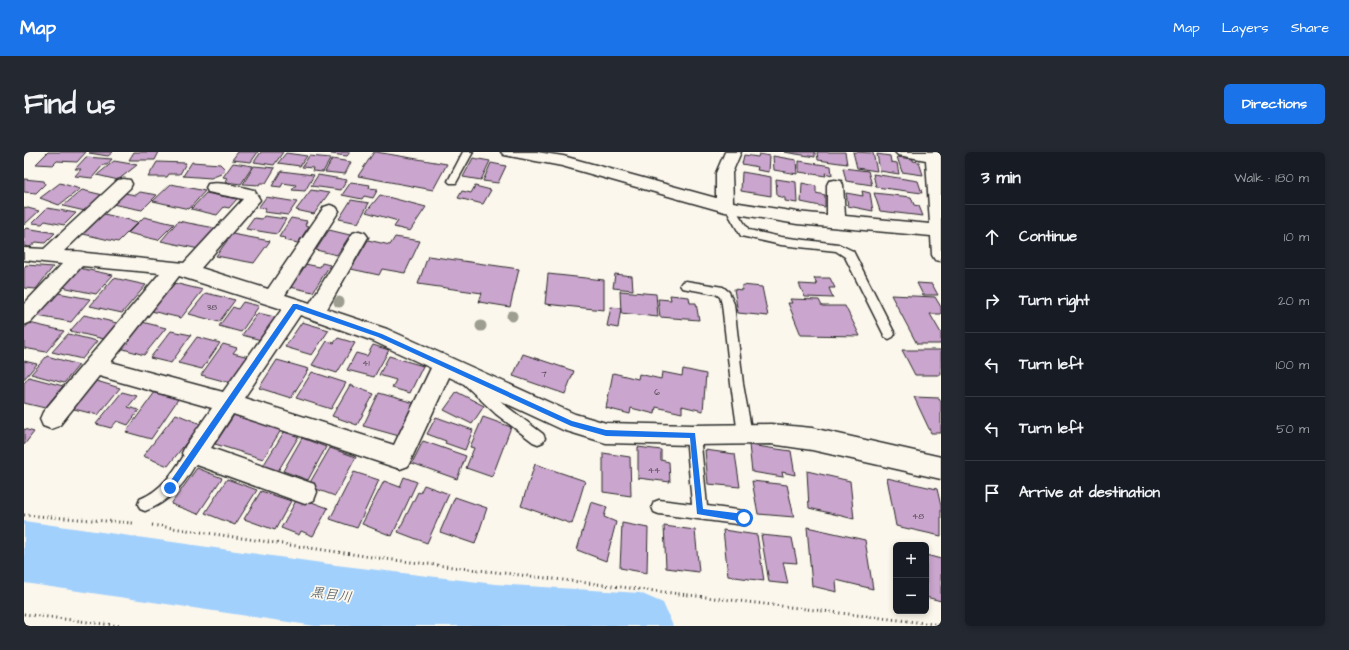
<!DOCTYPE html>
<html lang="en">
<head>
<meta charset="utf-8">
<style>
  body { margin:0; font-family:"Architects Daughter","Klee One",sans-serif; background:#242831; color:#f1f3f6 }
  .controls { position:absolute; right:12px; bottom:12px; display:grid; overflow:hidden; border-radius:6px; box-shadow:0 2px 6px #0003 }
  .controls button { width:36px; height:36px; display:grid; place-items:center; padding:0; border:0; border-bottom:1px solid #363941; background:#171b24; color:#f1f3f6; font:20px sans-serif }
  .stop { position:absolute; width:12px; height:12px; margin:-9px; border:3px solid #1a73e8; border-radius:50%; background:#fff }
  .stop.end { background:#1a73e8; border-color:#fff; box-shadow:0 1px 4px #0008 }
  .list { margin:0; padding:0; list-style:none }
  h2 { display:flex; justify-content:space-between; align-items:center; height:52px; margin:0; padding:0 16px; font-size:17px }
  h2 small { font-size:13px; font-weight:400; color:#9ea1a6 }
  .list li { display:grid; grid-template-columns:26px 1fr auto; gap:12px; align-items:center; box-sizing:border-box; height:64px; padding:0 16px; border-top:1px solid #363941 }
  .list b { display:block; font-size:15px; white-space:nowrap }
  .list em { font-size:13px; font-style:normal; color:#9ea1a6 }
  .icon { flex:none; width:22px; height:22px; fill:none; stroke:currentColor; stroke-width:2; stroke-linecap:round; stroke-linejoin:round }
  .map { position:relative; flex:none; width:917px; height:474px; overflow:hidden; border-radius:6px }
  header { display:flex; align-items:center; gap:24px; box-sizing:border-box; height:56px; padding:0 20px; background:#1a73e8; color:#fff }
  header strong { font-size:19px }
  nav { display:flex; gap:22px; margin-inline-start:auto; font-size:14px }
  .intro { display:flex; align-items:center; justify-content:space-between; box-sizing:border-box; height:96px; padding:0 24px }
  h1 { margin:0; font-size:28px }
  .button { padding:10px 18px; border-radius:6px; background:#1a73e8; color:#fff; font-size:14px; font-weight:700 }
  main { display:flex; gap:24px; padding:0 24px }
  aside { flex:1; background:#171b24; border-radius:6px; box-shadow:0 2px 6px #0003 }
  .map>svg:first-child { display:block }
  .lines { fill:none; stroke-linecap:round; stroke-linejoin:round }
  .river { fill:#a2d0fd; fill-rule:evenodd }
  .building { fill:#caa5cd; stroke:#2b2b2b }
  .lane-casing { stroke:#2b2b2b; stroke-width:3 }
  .street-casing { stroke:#2b2b2b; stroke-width:3 }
  .path { stroke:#2b2b2b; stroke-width:3; stroke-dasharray:1 3.5; stroke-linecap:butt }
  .lane { fill:#fbf7ec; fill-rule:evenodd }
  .street { fill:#fbf7ec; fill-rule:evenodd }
  .tree { fill:#9e9e90 }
  .route { fill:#1a73e8 }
  .labels { text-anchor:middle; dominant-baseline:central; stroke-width:3.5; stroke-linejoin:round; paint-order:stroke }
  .number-label { font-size:9px; fill:#534a54 }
  .near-water-label { font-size:14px; font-style:italic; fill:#495460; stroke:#fbf7ec }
</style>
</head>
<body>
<header>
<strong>Map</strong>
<nav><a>Map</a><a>Layers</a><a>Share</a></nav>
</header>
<div class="intro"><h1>Find us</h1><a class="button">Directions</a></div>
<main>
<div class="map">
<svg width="917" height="474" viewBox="0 0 917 474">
  <rect width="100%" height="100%" fill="#fbf7ec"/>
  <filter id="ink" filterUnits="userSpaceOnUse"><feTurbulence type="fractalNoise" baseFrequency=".025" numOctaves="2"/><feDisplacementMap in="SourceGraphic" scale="8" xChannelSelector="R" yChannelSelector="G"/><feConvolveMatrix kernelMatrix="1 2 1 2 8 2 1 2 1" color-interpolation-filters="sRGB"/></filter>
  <g filter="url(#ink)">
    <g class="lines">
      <path class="river" d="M 0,369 L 312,413 L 471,432 L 616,441 L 639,451 L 649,474 L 291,474 L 0,431 Z"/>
    </g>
    <path class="building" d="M 24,0 L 62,0 L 53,10 L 33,9 L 29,13 L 12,12 Z
      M 66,0 L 89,0 L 84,4 L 65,1 Z
      M 110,0 L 135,0 L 131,8 L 105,8 Z
      M 214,0 L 234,0 L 227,10 L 208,8 Z
      M 237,0 L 259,0 L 250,13 L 230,10 Z
      M 308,0 L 326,0 L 323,4 L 307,2 Z
      M 350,0 L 352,0 L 423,12 L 409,38 L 334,24 Z
      M 760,0 L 791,0 L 791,5 Z
      M 793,0 L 821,0 L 823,12 L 794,8 Z
      M 829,0 L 849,1 L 853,19 L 833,16 Z
      M 262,1 L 283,4 L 276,14 L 254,11 Z
      M 735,2 L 746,4 L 745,20 L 733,18 L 734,15 L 718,12 L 720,3 L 734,5 Z
      M 853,2 L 866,4 L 867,10 L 873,11 L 875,22 L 856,19 Z
      M 285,4 L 307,6 L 299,20 L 288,19 L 289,16 L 278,15 Z
      M 749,4 L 772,8 L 773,22 L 750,18 Z
      M 62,5 L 88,7 L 83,13 L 79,13 L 68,26 L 51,24 L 57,17 L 51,17 Z
      M 873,5 L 889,7 L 889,9 L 895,10 L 899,23 L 878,20 Z
      M 449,6 L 466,9 L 457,28 L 439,25 Z
      M 308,7 L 327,10 L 321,22 L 301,20 Z
      M 90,9 L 113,13 L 94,28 L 73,23 Z
      M 775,9 L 807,14 L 808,23 L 801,21 L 802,24 L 775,20 Z
      M 133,10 L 162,11 L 156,22 L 145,22 L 143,25 L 124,25 Z
      M 168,10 L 196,12 L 201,17 L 197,22 L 187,26 L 159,24 Z
      M 209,11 L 229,14 L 217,32 L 201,30 L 204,26 L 199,25 Z
      M 467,11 L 482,14 L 474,31 L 459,29 Z
      M 230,14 L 251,16 L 242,31 L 236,31 L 235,33 L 219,32 Z
      M 819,16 L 844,19 L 848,33 L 822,29 Z
      M 257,19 L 290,23 L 281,39 L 268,38 L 272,33 L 259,31 L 257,35 L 248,34 Z
      M 718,20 L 747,25 L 747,44 L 717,39 Z
      M 849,22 L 894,29 L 898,41 L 852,35 Z
      M 294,23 L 323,28 L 317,38 L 287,34 Z
      M 0,27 L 20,29 L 21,32 L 12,41 L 0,40 Z
      M 752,27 L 772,30 L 773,51 L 761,49 L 761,46 L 753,44 Z
      M 327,30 L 346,33 L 345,36 L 354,37 L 349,46 L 340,44 L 338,47 L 318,43 Z
      M 36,31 L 56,37 L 35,53 L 16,46 Z
      M 778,31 L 792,34 L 792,41 L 801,43 L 801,55 L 777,50 Z
      M 147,32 L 181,39 L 165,57 L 129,49 Z
      M 451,34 L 467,38 L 459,52 L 434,46 L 438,39 L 447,41 Z
      M 58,38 L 79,43 L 61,59 L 39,54 Z
      M 287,38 L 305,41 L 290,62 L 272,58 Z
      M 838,39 L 846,41 L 849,59 L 824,54 L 822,41 L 839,44 Z
      M 116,40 L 133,43 L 118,58 L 88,52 L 100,41 L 112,43 Z
      M 182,41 L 213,47 L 205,56 L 200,55 L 193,63 L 167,57 Z
      M 850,41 L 887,45 L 890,53 L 895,54 L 899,64 L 856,59 Z
      M 356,43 L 402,55 L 386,79 L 370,75 L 374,69 L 342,60 Z
      M 242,45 L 273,50 L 264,63 L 240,60 L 242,57 L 234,56 Z
      M 327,48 L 345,51 L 334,71 L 315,67 Z
      M 0,55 L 15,59 L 0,73 Z
      M 23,56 L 52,61 L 40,73 L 21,69 L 18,72 L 8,71 Z
      M 80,62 L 114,70 L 94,90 L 59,82 Z
      M 240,64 L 262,67 L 253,82 L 222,77 L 230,66 L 238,67 Z
      M 120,65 L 150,72 L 134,88 L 104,81 Z
      M 267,66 L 283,69 L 281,73 L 285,74 L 274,91 L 260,88 L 262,86 L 255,85 Z
      M 154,69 L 191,76 L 175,97 L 137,89 Z
      M 2,76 L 31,81 L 21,91 L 12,90 L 6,95 L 0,94 L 0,78 Z
      M 305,78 L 326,83 L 313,103 L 292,98 Z
      M 208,82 L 246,89 L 230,111 L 192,104 Z
      M 371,85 L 396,89 L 381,121 L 358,117 L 355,123 L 327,117 L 344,88 L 366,93 Z
      M 404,104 L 495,117 L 486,155 L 455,150 L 458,141 L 394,132 Z
      M 298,111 L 306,113 L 289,140 L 266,135 L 281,112 L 296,115 Z
      M 2,113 L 29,115 L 12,137 L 0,136 L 0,116 Z
      M 55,116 L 89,123 L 72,142 L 38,135 Z
      M 524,122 L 580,128 L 580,158 L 521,152 Z
      M 591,122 L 608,124 L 609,138 L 589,136 Z
      M 90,126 L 122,133 L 98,161 L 66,154 Z
      M 790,126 L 806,126 L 811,136 L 805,136 L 809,146 L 781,145 L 775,132 L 793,133 Z
      M 150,131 L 179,138 L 157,166 L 127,159 Z
      M 893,131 L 908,132 L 914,143 L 899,143 Z
      M 718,133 L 738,135 L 744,164 L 714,161 L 710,137 L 718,138 Z
      M 596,139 L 632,142 L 634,165 L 597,161 Z
      M 34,141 L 66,147 L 47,170 L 13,164 Z
      M 182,141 L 211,148 L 195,170 L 165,162 Z
      M 646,143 L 665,145 L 666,151 L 672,151 L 675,168 L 636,165 L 634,147 L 647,148 Z
      M 867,143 L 911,145 L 917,155 L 917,162 L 906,162 L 917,181 L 917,192 L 893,192 Z
      M 766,147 L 795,148 L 798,154 L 821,154 L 836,184 L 777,183 L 764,151 L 768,151 Z
      M 219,150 L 235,154 L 217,180 L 195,174 L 209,155 L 214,157 Z
      M 587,155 L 597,156 L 594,176 L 583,174 Z
      M 234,161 L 255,166 L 241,189 L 218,183 Z
      M 60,163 L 93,171 L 80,187 L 46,179 Z
      M 118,170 L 142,176 L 120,203 L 96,196 Z
      M 278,170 L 305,178 L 288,203 L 261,195 Z
      M 5,171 L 40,179 L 22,200 L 0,196 L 0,177 Z
      M 147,179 L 167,183 L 147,211 L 126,206 Z
      M 44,182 L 73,189 L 58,207 L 28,200 Z
      M 173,185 L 196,191 L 178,217 L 154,211 Z
      M 314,186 L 331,191 L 313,221 L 288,213 L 303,189 L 310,191 Z
      M 199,192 L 213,196 L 209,201 L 225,205 L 207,231 L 177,223 Z
      M 349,193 L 365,198 L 350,225 L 323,218 L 332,201 L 343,204 Z
      M 878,198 L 917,198 L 917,223 L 891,223 Z
      M 499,202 L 550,219 L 541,242 L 489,224 Z
      M 23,204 L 55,213 L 40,231 L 7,222 Z
      M 365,204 L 399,214 L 386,241 L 368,236 L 372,228 L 355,223 Z
      M 253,208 L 285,217 L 267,246 L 235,236 Z
      M 0,209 L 13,212 L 0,227 Z
      M 659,217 L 682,222 L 679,259 L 658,254 L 658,261 L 632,255 L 631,262 L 607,256 L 606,262 L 582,256 L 589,221 L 614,227 L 615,222 L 637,227 L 638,220 L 658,224 Z
      M 288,220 L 322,231 L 307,257 L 272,246 Z
      M 5,225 L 39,234 L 21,256 L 0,251 L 0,231 Z
      M 69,228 L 96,236 L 74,263 L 46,256 Z
      M 326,233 L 350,242 L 333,273 L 308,264 Z
      M 98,240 L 113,244 L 104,255 L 115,258 L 104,273 L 93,269 L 87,276 L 72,272 Z
      M 131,240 L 155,246 L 127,287 L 102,280 Z
      M 433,240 L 460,254 L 448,272 L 420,258 Z
      M 355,241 L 390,251 L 375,284 L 339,274 Z
      M 890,245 L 915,246 L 917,249 L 917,281 L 907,281 Z
      M 152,262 L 177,272 L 144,314 L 119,304 Z
      M 210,263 L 257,278 L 239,307 L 191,292 Z
      M 412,265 L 449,278 L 441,298 L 421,291 L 422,289 L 403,282 Z
      M 459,265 L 487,275 L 468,325 L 442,316 L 450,296 L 446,295 Z
      M 0,277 L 10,280 L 0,293 Z
      M 260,280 L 275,284 L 254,319 L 239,314 Z
      M 278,286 L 302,295 L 284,328 L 259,319 Z
      M 399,289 L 442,304 L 433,327 L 388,311 Z
      M 725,293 L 767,299 L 771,323 L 758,320 L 759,325 L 728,320 Z
      M 614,295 L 637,298 L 637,308 L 645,310 L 646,330 L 614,326 Z
      M 306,296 L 332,305 L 311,344 L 284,334 Z
      M 681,298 L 711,302 L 716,335 L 684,332 Z
      M 579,301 L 606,305 L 607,344 L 579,340 Z
      M 511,312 L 561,329 L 548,372 L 497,354 Z
      M 173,316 L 198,326 L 174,362 L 147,352 Z
      M 783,319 L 826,329 L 830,367 L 785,356 Z
      M 330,320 L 355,328 L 333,376 L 306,367 Z
      M 380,325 L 393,330 L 368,384 L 338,372 L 360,329 L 376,335 Z
      M 863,326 L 913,337 L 917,354 L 917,384 L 872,374 Z
      M 203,327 L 233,338 L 211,373 L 181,361 Z
      M 728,329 L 763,333 L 770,365 L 734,362 Z
      M 400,333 L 425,342 L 403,391 L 374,380 L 394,340 L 396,341 Z
      M 237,339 L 267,349 L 251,378 L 220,367 Z
      M 274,345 L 304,356 L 289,384 L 277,379 L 275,383 L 257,376 Z
      M 431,345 L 463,356 L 451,392 L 416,380 Z
      M 567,350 L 583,355 L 580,365 L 592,370 L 582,409 L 553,398 Z
      M 598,371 L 624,376 L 623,421 L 596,416 Z
      M 640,374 L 671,378 L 675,420 L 642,416 Z
      M 783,375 L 841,388 L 849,437 L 812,428 L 813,440 L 788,434 Z
      M 699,378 L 733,383 L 740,429 L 704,424 Z
      M 737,383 L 768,386 L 773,411 L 759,410 L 764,432 L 745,430 Z
      M 902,403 L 917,407 L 917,449 L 902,445 Z"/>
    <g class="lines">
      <defs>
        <path id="lane" d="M 439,0 L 449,0 L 432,31 L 426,31 L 424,29 Z
          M 708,52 L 713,55 L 715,63 L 725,78 L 757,85 L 814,92 L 829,99 L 871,182 L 869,185 L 865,187 L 861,185 L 821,105 L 812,99 L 757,93 L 717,84 L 705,63 L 703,55 Z
          M 662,129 L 699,135 L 705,140 L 710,152 L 719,232 L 728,282 L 726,286 L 721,288 L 716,286 L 714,282 L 707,232 L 698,152 L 696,145 L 692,142 L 658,136 L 656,133 L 658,130 Z
          M 446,224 L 451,225 L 482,254 L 519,282 L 521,286 L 519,290 L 514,292 L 509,290 L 472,262 L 441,233 L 440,229 L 441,225 Z
          M 669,277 L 674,279 L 676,283 L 683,354 L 720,359 L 725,361 L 728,366 L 725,371 L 720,373 L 635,362 L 630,360 L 628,355 L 630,350 L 635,348 L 668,352 L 662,283 L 664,279 Z
          M 170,295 L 175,296 L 177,301 C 165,327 148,349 121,359 L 116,357 L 114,352 L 116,347 C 140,337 151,317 165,296 Z"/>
        <path id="street" d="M 477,0 L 513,0 L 539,4 L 692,46 L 692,21 L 701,0 L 717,0 L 708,21 L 709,50 L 773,60 L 803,63 L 803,33 L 805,29 L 811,28 L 817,29 L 819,33 L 821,64 L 906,72 L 902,8 L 874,3 L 871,0 L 917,0 L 917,109 L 911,108 L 908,103 L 907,84 L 773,72 L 701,60 L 538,14 L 480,3 Z
          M 100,27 L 106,28 L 108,32 L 106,36 L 40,99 C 48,100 55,98 62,101 L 160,111 L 219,47 L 184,40 L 182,36 L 184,32 C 197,29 217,35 230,38 L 236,48 L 177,116 L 244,137 L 300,55 L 306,53 L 312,55 L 315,59 L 261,143 L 286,151 L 329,81 L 335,79 L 341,81 L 344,85 L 303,157 L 363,177 L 551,262 L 582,271 L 669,273 L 747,272 L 788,276 L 917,305 L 917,327 L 788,298 L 747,292 L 669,293 L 582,291 L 539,278 L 425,225 L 384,314 L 376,317 L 209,262 L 187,296 L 290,332 L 293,340 L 290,348 L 281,352 L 162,309 L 158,301 L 162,293 L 188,256 L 75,224 L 35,274 L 27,277 L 19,274 L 16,267 L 19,260 L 136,121 L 58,114 L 7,170 L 0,173 L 0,152 L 38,112 L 0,108 L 0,96 L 20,97 L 94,28 ZM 155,124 L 258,157 L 199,240 L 87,210 ZM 276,163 L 349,189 L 407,216 L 370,293 L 220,246 Z"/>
      </defs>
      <use href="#lane" class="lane-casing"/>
      <use href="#street" class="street-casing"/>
      <path class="path" d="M 0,363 L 109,371
        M 128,373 L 362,407 L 917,473
        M 0,462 L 96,474"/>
      <use href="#lane" class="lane"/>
      <use href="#street" class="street"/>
    </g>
    <g class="tree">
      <circle cx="315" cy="150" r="5.5"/>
      <circle cx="488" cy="164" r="5.5"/>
      <circle cx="457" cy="174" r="5.5"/>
    </g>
  </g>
  <path class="route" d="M 269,152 L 273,152 L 358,182 L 548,269 L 582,278 L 671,281 L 679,357 L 720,362 L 723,364 L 723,369 L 720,370 L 673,362 L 666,286 L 582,284 L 547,274 L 354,185 L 272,157 L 148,339 L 143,339 L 143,334 Z"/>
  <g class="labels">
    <g class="number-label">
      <text x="188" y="155">38</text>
      <text x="342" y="211">41</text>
      <text x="520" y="222">7</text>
      <text x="633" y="240">6</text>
      <text x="630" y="318">44</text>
      <text x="894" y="364">48</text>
    </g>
    <g class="near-water-label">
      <text transform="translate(307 443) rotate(8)">黒目川</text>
    </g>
  </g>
</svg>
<div class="controls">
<button>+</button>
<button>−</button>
</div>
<div class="stop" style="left:720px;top:366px"></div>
<div class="stop end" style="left:146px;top:336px"></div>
</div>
<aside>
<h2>3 min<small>Walk · 180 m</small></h2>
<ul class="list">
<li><svg class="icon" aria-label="ahead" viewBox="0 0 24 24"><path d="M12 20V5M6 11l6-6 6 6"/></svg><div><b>Continue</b></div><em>10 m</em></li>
<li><svg class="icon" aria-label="right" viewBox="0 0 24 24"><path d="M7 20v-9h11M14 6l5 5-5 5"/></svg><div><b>Turn right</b></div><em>20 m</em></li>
<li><svg class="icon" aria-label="left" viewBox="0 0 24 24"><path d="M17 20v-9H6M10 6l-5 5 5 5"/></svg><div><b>Turn left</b></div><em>100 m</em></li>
<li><svg class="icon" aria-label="left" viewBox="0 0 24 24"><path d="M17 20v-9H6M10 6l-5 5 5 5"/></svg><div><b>Turn left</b></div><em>50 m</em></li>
<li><svg class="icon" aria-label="arrive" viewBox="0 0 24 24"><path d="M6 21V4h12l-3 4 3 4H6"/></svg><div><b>Arrive at destination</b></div></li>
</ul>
</aside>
</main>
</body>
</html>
